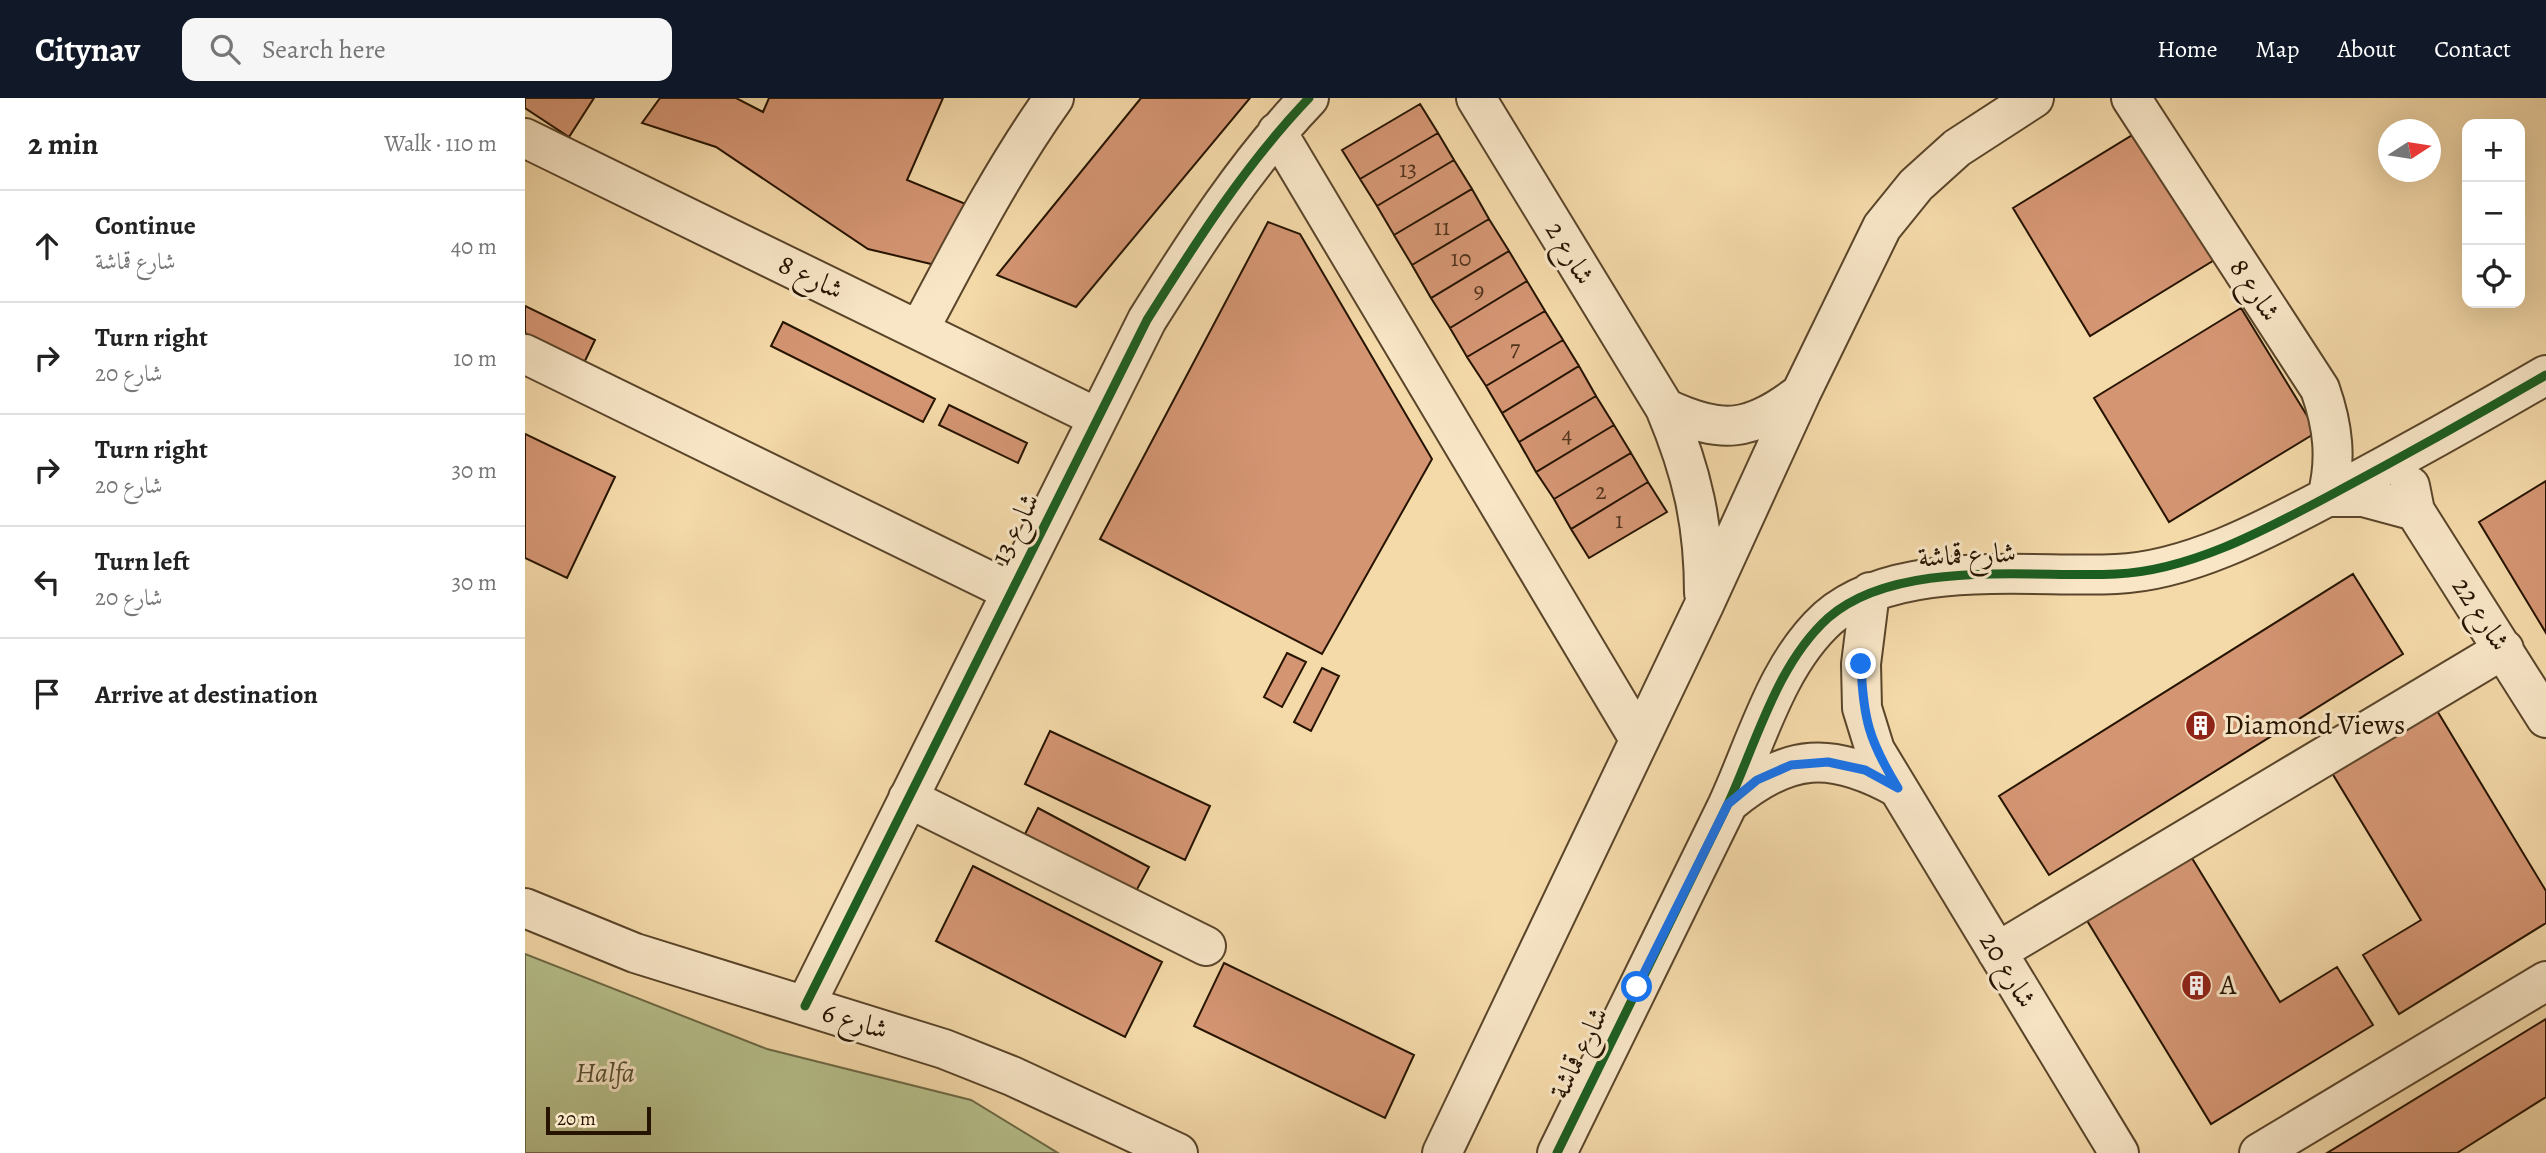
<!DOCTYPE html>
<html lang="en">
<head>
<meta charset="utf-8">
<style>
  body { margin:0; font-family:Alegreya,Amiri,serif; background:#f6f6f6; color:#222 }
  .controls { position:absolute; right:21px; top:21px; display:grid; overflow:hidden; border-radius:14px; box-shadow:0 7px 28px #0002 }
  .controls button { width:63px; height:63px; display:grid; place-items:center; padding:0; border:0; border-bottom:2px solid #e0e0e0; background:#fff; color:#222; font:35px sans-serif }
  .compass { position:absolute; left:1853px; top:21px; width:63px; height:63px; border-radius:50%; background:#fff; box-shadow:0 7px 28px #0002; rotate:78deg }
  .scale { position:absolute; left:21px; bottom:18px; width:105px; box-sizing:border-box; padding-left:7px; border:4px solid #261400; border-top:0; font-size:19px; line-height:24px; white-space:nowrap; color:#261400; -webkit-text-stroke:5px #f8e6c7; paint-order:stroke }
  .stop { position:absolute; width:21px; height:21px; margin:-16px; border:5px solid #1a73e8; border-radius:50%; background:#fff }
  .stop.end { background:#1a73e8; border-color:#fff; box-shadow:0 2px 7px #0008 }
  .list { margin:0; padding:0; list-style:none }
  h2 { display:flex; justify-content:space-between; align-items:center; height:91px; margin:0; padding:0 28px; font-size:30px }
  h2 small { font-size:23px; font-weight:400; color:#767676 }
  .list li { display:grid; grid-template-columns:46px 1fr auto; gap:21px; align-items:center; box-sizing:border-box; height:112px; padding:0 28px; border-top:2px solid #e0e0e0 }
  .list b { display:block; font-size:26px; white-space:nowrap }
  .list p { margin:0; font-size:23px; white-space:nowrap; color:#767676 }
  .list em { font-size:23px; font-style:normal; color:#767676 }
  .icon { flex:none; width:38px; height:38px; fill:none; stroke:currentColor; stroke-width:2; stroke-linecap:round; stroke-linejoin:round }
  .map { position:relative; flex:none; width:2021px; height:1055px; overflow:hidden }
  header { display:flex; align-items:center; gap:42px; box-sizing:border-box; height:98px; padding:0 35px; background:#111827; color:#fff }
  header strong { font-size:33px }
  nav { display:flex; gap:38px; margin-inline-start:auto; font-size:24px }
  .search { width:490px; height:63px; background:#f6f6f6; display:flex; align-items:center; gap:18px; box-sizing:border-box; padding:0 24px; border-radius:14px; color:#767676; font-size:26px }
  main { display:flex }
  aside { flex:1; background:#fff }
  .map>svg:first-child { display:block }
  .green { fill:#b6c08c; stroke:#6e6a46; stroke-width:2 }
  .building { fill:#d49573; stroke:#261400; stroke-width:2 }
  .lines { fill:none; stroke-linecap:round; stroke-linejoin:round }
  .minor-casing { stroke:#5a452a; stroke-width:42 }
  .minor { stroke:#f8e6c7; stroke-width:38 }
  .cycleway-casing { stroke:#f8e6c7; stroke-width:13 }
  .cycleway { stroke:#1b5e20; stroke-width:9 }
  .route { stroke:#1a73e8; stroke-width:9 }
  .labels { text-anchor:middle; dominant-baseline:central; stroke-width:6; stroke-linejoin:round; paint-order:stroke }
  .number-label { font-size:24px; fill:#52341d }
  .street-label { font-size:28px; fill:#261400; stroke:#f8e6c7 }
  .poi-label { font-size:28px; fill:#261400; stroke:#f8e6c7; text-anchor:start }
  .park-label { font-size:28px; font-style:italic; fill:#585031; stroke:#f8e6c7 }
</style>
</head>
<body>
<header>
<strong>Citynav</strong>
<div class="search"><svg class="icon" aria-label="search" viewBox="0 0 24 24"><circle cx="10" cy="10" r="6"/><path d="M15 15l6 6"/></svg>Search here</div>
<nav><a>Home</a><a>Map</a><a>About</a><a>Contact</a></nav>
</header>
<main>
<aside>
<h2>2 min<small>Walk · 110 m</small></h2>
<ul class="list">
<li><svg class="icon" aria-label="ahead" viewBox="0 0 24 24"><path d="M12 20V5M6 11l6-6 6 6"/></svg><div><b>Continue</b><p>شارع قماشة</p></div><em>40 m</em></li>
<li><svg class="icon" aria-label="right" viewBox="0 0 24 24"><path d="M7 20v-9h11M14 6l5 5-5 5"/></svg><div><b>Turn right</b><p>شارع 20</p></div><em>10 m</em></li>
<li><svg class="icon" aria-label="right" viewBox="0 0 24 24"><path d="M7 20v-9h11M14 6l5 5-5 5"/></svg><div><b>Turn right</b><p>شارع 20</p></div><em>30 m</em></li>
<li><svg class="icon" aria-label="left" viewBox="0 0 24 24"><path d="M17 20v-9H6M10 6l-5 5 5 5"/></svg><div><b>Turn left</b><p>شارع 20</p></div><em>30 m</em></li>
<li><svg class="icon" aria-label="arrive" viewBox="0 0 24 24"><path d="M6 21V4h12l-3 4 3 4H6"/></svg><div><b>Arrive at destination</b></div></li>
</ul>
</aside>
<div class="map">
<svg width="2021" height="1055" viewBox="0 0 2021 1055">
  <rect width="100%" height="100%" fill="#f4d9a9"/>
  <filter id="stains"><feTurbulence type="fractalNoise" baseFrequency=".00286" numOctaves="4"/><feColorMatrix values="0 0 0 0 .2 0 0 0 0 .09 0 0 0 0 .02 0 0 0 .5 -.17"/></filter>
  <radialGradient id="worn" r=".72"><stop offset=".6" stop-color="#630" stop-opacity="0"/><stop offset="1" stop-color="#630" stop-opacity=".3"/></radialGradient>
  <path class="green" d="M 0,856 L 242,951 L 446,1002 L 533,1055 L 0,1055 Z"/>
  <path class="building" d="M 0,0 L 69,0 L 44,39 L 0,10 Z
    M 135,0 L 211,0 L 238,14 L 244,0 L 418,0 L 382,82 L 448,109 L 423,170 L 343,151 L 191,49 L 117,25 Z
    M 616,0 L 725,0 L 551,209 L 472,177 Z
    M 895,6 L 913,35 L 835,81 L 817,52 Z
    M 1614,33 L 1691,161 L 1565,238 L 1488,110 Z
    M 913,35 L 929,62 L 852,108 L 835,81 Z
    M 929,62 L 947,91 L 869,137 L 852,108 Z
    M 947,91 L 964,121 L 887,167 L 869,137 Z
    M 964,121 L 984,153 L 906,200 L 887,167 Z
    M 743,124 L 775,136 L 907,361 L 797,556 L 575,441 Z
    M 984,153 L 1002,183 L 925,230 L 906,200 Z
    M 1002,183 L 1020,213 L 942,259 L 925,230 Z
    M 0,208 L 70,242 L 59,265 L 0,235 Z
    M 1716,210 L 1792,334 L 1644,424 L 1569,300 Z
    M 1020,213 L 1038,242 L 961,288 L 942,259 Z
    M 258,224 L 410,301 L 398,324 L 246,248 Z
    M 1038,242 L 1054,268 L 977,315 L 961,288 Z
    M 1054,268 L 1071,298 L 994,344 L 977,315 Z
    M 1071,298 L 1089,327 L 1011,374 L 994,344 Z
    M 424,307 L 502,345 L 493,365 L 414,327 Z
    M 1089,327 L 1106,355 L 1029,401 L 1011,374 Z
    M 0,336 L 90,379 L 42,480 L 0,460 Z
    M 1106,355 L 1123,384 L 1046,431 L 1029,401 Z
    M 2021,383 L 2021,535 L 1954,424 Z
    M 1123,384 L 1142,414 L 1064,460 L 1046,431 Z
    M 1828,476 L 1878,556 L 1524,777 L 1474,698 Z
    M 762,555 L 781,564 L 757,609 L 739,599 Z
    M 797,570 L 814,578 L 786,633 L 769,624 Z
    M 1908,606 L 2021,793 L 2021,825 L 1874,916 L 1838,857 L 1896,822 L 1804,670 Z
    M 525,633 L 685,708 L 660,762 L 500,686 Z
    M 513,710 L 624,769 L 610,795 L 500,736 Z
    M 1662,752 L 1755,904 L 1812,869 L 1848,927 L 1686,1026 L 1558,816 Z
    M 448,768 L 637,864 L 600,939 L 411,843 Z
    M 699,865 L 889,957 L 860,1020 L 669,928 Z
    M 2021,921 L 2021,999 L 1932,1055 L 1802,1055 Z"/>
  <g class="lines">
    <defs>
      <path id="minor" d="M 951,0 L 1140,310 C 1167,374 1179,426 1179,495
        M 1606,0 L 1795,291 C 1808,328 1812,361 1802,399 L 1838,399 L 1890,413
        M 752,34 L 1114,641
        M 0,40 L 571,319
        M 394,232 C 436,153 477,73 529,0
        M 0,256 L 485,493
        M 1140,310 C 1198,337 1225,334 1276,295
        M 1885,388 L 1890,413 L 2021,620
        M 1345,494 L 1336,566 L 1337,610 L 1350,652 L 1594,1055
        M 383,700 L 681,848
        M 1205,704 C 1264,655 1306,653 1373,690
        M 0,810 L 110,855 L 419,951 L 487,978 L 653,1055
        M 1472,854 L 1979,551
        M 280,908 L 622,222 C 671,144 720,67 784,0
        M 917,1055 L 1179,507 L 1276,295 L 1357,129 L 1391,87 L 1432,50 L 1509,0
        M 1032,1055 C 1088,939 1146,824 1202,708 C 1231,646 1251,567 1303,520 C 1372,460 1505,480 1591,476 C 1664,473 1740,432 1804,398 C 1877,359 1949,319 2021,277
        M 1734,1055 L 2021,883"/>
    </defs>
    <use href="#minor" class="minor-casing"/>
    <use href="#minor" class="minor"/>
    <defs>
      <path id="cycleway" d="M 280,908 L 622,222 C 671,144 720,67 784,0
        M 1032,1055 C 1088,939 1146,824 1202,708 C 1231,646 1251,567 1303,520 C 1372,460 1505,480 1591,476 C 1664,473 1740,432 1804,398 C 1877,359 1949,319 2021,277"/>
    </defs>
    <use href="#cycleway" class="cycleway-casing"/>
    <use href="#cycleway" class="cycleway"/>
  </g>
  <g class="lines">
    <path class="route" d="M 1112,889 L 1203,706 L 1232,682 L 1266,667 L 1303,664 L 1340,672 L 1373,690 C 1344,643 1338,620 1336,566"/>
  </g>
  <defs>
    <symbol id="building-disc" viewBox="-11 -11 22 22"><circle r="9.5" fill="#8f2418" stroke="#f8e6c7"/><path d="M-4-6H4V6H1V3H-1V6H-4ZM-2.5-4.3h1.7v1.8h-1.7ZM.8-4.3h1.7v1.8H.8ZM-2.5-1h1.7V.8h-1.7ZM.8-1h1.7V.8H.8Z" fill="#fff"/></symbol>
  </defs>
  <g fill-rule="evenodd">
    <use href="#building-disc" x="1658" y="610" width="35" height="35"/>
    <use href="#building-disc" x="1654" y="870" width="35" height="35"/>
  </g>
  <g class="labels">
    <g class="number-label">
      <text x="883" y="71">13</text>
      <text x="917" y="129">11</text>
      <text x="936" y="160">10</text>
      <text x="954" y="192">9</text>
      <text x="990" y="250">7</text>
      <text x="1042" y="336">4</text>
      <text x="1076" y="393">2</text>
      <text x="1094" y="422">1</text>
    </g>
    <g class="street-label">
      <text transform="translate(1045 155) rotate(59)">شارع 2</text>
      <text transform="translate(286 179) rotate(26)">شارع 8</text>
      <text transform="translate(1730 192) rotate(57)">شارع 8</text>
      <text transform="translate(490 431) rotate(-64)">شارع 13</text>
      <text transform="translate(1442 457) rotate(-3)">شارع قماشة</text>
      <text transform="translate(1956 516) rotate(57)">شارع 22</text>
      <text transform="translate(1483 872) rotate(59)">شارع 20</text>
      <text transform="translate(330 923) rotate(17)">شارع 6</text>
      <text transform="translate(1054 955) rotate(-64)">شارع قماشة</text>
    </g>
    <g class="poi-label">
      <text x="1699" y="627">Diamond Views</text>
      <text x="1695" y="887">A</text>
    </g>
    <g class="park-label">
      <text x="80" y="975">Halfa</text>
    </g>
  </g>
  <rect width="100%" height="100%" filter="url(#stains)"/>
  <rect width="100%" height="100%" fill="url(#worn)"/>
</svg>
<div class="controls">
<button>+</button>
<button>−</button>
<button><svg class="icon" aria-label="locate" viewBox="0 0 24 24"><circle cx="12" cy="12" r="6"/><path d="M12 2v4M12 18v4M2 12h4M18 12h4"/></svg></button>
</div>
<svg class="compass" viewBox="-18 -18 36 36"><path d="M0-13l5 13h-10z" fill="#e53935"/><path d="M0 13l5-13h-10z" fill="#767676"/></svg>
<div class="scale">20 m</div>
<div class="stop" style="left:1112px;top:889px"></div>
<div class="stop end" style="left:1336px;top:566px"></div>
</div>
</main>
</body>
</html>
